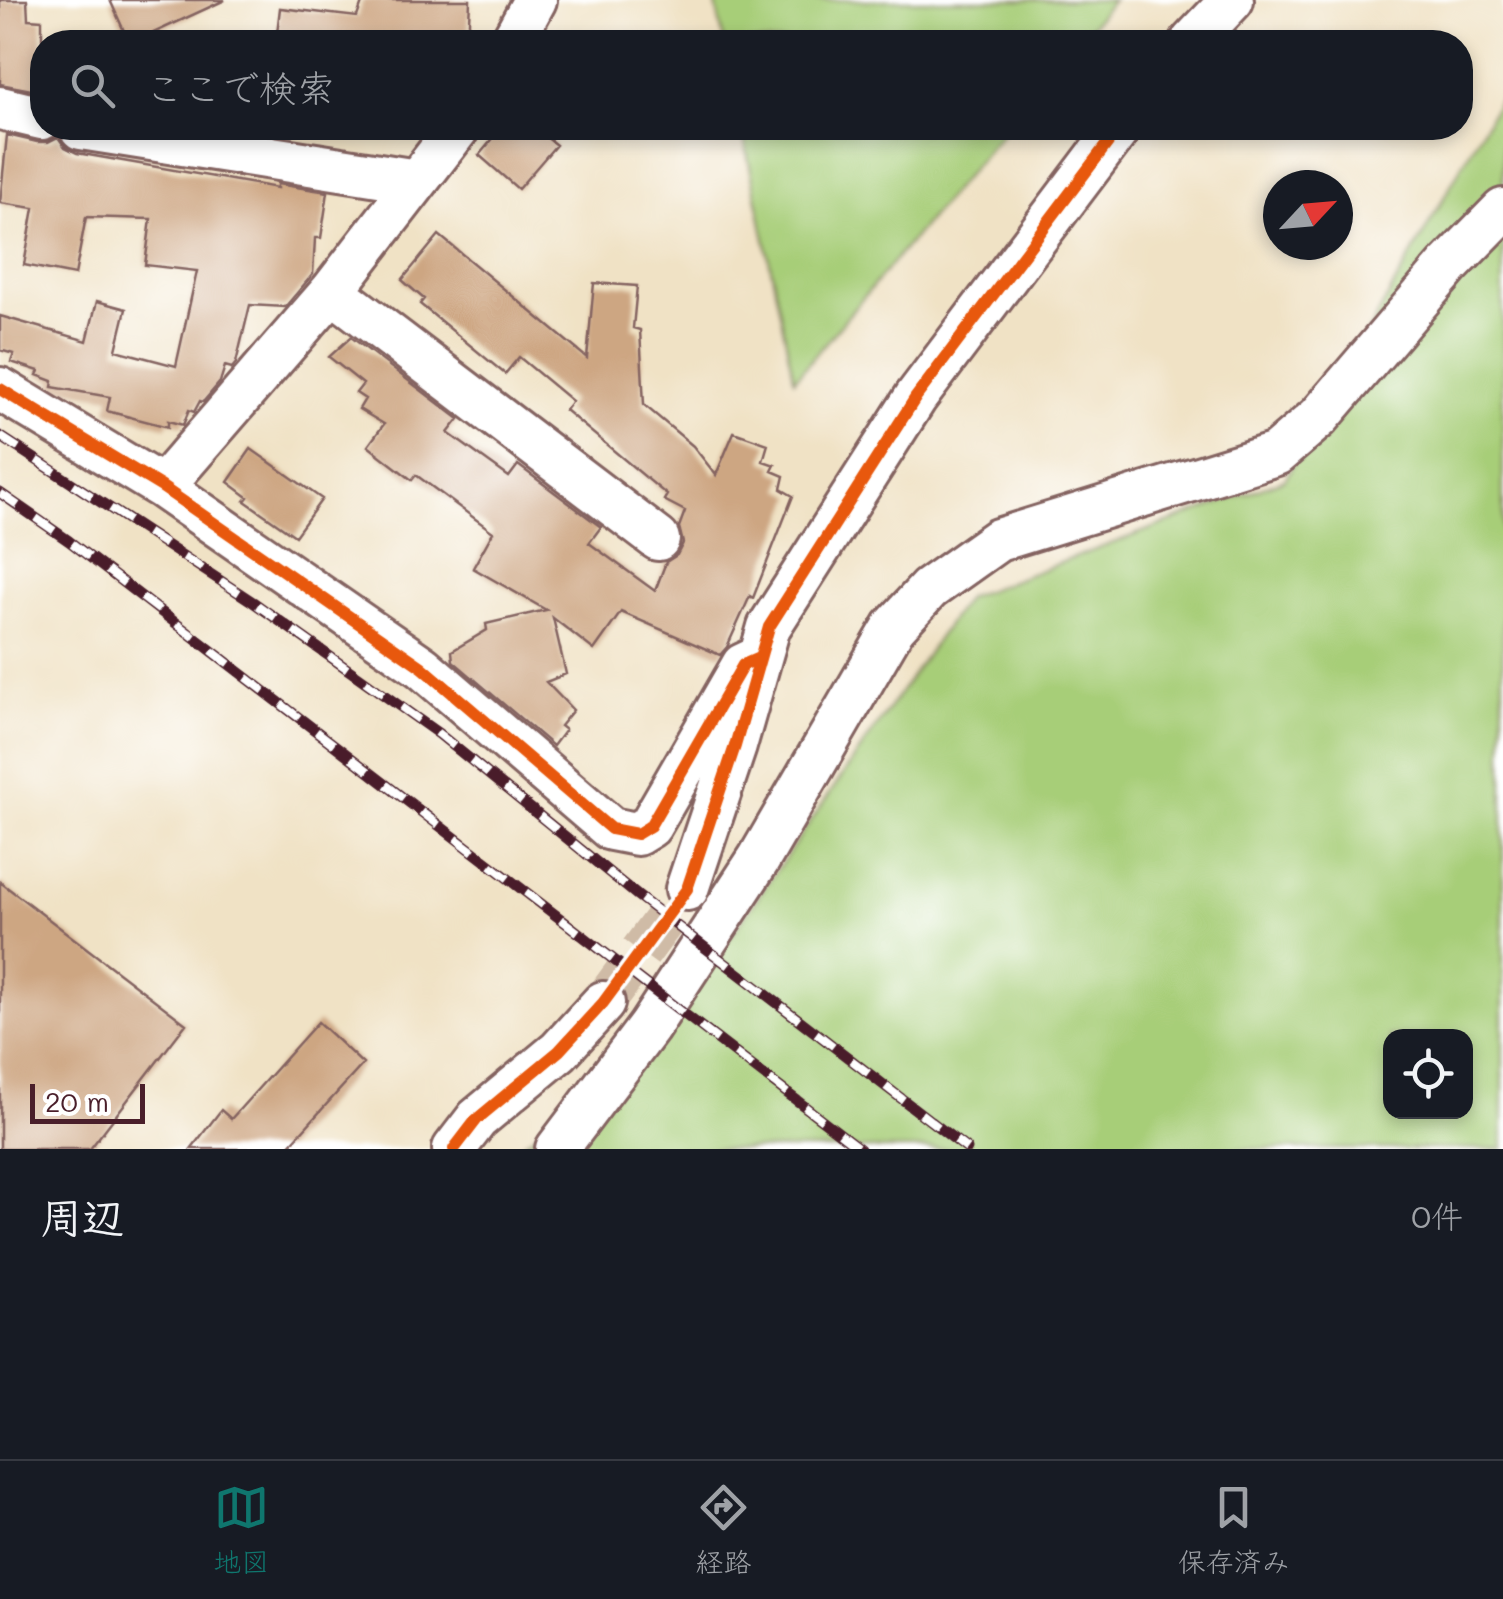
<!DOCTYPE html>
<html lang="ja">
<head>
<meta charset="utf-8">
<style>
  body { margin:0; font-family:Mali,"Klee One",sans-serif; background:#20242c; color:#f1f3f6 }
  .controls { position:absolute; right:30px; bottom:30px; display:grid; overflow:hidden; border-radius:20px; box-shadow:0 5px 15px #0003 }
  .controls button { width:90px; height:90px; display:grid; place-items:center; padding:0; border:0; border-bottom:2px solid #363941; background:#171b24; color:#f1f3f6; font:50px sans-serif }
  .compass { position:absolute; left:1263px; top:170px; width:90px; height:90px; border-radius:50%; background:#171b24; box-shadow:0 5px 15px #0003; rotate:64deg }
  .scale { position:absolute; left:30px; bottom:25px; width:115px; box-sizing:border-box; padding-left:10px; border:5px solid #4a1f2b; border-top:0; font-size:28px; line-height:35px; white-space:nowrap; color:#4a1f2b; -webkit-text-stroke:8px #fff; paint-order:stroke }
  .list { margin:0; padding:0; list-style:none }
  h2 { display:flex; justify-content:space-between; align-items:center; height:130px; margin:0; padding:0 40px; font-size:42px }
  h2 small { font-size:32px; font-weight:400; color:#9ea1a6 }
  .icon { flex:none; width:55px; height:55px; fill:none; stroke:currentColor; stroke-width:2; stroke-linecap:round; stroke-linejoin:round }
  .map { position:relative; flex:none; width:1503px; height:1149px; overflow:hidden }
  .search { position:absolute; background:#171b24; box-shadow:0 5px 15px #0003; left:30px; right:30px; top:30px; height:110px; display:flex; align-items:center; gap:25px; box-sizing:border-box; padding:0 35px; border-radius:40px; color:#9ea1a6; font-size:38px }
  .sheet { height:310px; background:#171b24 }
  nav { display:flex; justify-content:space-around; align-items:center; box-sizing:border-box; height:140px; border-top:2px solid #363941; background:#171b24; font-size:28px; color:#9ea1a6 }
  nav a { display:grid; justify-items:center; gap:5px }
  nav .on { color:#0f766e }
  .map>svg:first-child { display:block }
  .green { fill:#a7ce78; stroke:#787652; stroke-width:2.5; fill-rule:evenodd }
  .building { fill:#cda682 }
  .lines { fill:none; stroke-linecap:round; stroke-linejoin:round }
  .minor-tunnel { stroke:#cfbba6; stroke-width:42; stroke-dasharray:42 21; stroke-linecap:butt }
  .minor-casing { stroke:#846361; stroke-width:48 }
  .minor { stroke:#fff; stroke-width:42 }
  .rail-casing { stroke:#4a1f2b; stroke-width:11 }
  .rail { stroke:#fff; stroke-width:8; stroke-dasharray:22; stroke-linecap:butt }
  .cycleway-casing { stroke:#fff; stroke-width:19 }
  .cycleway { stroke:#e8590c; stroke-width:12 }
</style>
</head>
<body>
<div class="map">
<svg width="1503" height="1149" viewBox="0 0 1503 1149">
  <rect width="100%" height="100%" fill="#fff"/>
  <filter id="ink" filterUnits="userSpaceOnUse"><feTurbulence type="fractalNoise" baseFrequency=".01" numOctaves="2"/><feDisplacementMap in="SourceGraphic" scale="20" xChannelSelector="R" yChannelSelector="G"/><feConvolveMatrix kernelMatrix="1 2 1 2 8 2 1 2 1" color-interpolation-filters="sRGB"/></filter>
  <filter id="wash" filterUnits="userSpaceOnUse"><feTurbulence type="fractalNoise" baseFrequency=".0048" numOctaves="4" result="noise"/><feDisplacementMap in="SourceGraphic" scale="40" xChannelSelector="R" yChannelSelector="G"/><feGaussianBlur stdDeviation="2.25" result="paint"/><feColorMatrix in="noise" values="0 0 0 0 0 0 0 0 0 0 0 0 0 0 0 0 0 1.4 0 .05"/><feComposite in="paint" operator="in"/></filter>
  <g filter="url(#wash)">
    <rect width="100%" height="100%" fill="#f0e2c5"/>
    <path class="green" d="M 715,0 L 1113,0 L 1077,42 L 724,42 Z
      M 1503,93 L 1503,1149 L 516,1149 L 659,1039 L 966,598 L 1285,479 ZM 1390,1036 L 1466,1036 L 1466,1112 L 1390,1112 Z
      M 742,128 L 1006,128 L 794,380 Z"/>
    <g id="blocks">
      <path class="building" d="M 0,0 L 27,0 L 28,19 L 42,20 L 42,92 L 0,84 Z
        M 110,0 L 225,0 L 134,42 L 129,42 Z
        M 363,0 L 470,0 L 468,42 L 276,42 L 280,8 L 357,17 Z
        M 502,128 L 535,128 L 556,145 L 518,189 L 479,155 Z
        M 7,135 L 37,142 L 48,142 L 58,137 L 65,147 L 77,153 L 277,188 L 277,184 L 328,192 L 321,238 L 315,238 L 313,274 L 285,307 L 250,305 L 236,363 L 232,368 L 225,366 L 220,382 L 203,402 L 200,401 L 194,412 L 189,410 L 183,425 L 168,421 L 168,427 L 107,411 L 110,397 L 52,387 L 53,381 L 37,375 L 39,371 L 11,362 L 14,354 L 0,350 L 0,316 L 87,341 L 97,301 L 126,309 L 116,350 L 176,366 L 197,271 L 145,265 L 151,219 L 86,217 L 75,275 L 24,265 L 34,208 L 0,203 Z
        M 439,235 L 587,358 L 594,283 L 637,286 L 633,328 L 640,330 L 644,405 L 693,446 L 716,475 L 734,432 L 768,444 L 763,461 L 775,465 L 772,471 L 784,476 L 781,489 L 793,496 L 753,598 L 750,596 L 727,647 L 720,655 L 621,612 L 594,650 L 553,618 L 566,674 L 546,682 L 573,710 L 560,726 L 565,730 L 553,746 L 453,661 L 452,651 L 487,630 L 486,624 L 546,610 L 473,568 L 493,532 L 416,475 L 412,480 L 368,446 L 384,424 L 359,409 L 365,399 L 356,393 L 363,384 L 329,357 L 351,337 L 459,419 L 448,433 L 509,477 L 518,465 L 601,527 L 589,543 L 655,591 L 666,562 L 677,555 L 683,543 L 679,527 L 685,511 L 664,500 L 667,495 L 565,410 L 572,401 L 519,357 L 505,374 L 420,304 L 424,299 L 402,280 Z
        M 251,449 L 322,499 L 295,536 L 245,501 L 248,497 L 228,482 Z
        M 0,882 L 186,1024 L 90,1149 L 0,1149 Z
        M 318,1022 L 363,1064 L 286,1149 L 191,1149 L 221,1110 L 231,1119 Z"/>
    </g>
  </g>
  <g filter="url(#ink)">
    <use href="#blocks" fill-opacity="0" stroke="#846361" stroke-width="2.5"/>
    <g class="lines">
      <path class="minor-tunnel" d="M 603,1003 L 687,889"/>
      <defs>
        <path id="minor" d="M 512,42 L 535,0
          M 1192,42 L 1232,0
          M 0,108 L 42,118
          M 81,128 L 417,181
          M 332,291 L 658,539
          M 0,389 L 162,487 L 422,667 L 611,829 L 637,834 L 650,826 L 743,665 L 760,657
          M 162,487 L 332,291 L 458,128
          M 687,889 L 735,746 L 769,627 L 916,397 L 1119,128
          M 454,1149 L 477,1119 L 559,1051 L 603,1003
          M 557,1149 L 649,1027 L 759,859 L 894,627 L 929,589 L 998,540 L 1276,454 L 1319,417 L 1449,265 L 1503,210"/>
      </defs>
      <use href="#minor" class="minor-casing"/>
      <use href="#minor" class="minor"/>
      <defs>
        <path id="rail" d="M 0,436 L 253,602 L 439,734 L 638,896 L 967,1149
          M 0,493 L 69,541 L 860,1149"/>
      </defs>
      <use href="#rail" class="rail-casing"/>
      <use href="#rail" class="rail"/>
      <defs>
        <path id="cycleway" d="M 0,389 L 162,487 L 422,667 L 611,829 L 637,834 L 650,826 L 743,665 L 759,658
          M 454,1149 L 477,1119 L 559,1051 L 603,1003 L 687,889 L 735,746 L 769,627 L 916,397 L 1119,128"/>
      </defs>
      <use href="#cycleway" class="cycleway-casing"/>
      <use href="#cycleway" class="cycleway"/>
    </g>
  </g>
</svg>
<div class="controls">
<button><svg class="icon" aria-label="locate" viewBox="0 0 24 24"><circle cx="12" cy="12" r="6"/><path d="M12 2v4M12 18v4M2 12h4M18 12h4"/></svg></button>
</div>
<svg class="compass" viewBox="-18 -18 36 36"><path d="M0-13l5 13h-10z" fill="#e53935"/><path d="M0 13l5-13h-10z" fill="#9ea1a6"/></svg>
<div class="scale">20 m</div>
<div class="search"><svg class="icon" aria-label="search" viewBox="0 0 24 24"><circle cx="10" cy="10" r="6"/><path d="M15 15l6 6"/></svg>ここで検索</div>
</div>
<section class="sheet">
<h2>周辺<small>0件</small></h2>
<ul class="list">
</ul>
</section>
<nav>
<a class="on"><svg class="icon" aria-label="map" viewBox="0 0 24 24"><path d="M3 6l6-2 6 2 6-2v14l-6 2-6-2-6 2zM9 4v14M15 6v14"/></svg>地図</a>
<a><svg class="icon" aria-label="directions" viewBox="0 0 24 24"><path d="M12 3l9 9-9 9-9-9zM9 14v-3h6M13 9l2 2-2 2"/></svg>経路</a>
<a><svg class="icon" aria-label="saved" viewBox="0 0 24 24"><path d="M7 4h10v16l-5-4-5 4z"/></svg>保存済み</a>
</nav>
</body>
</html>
